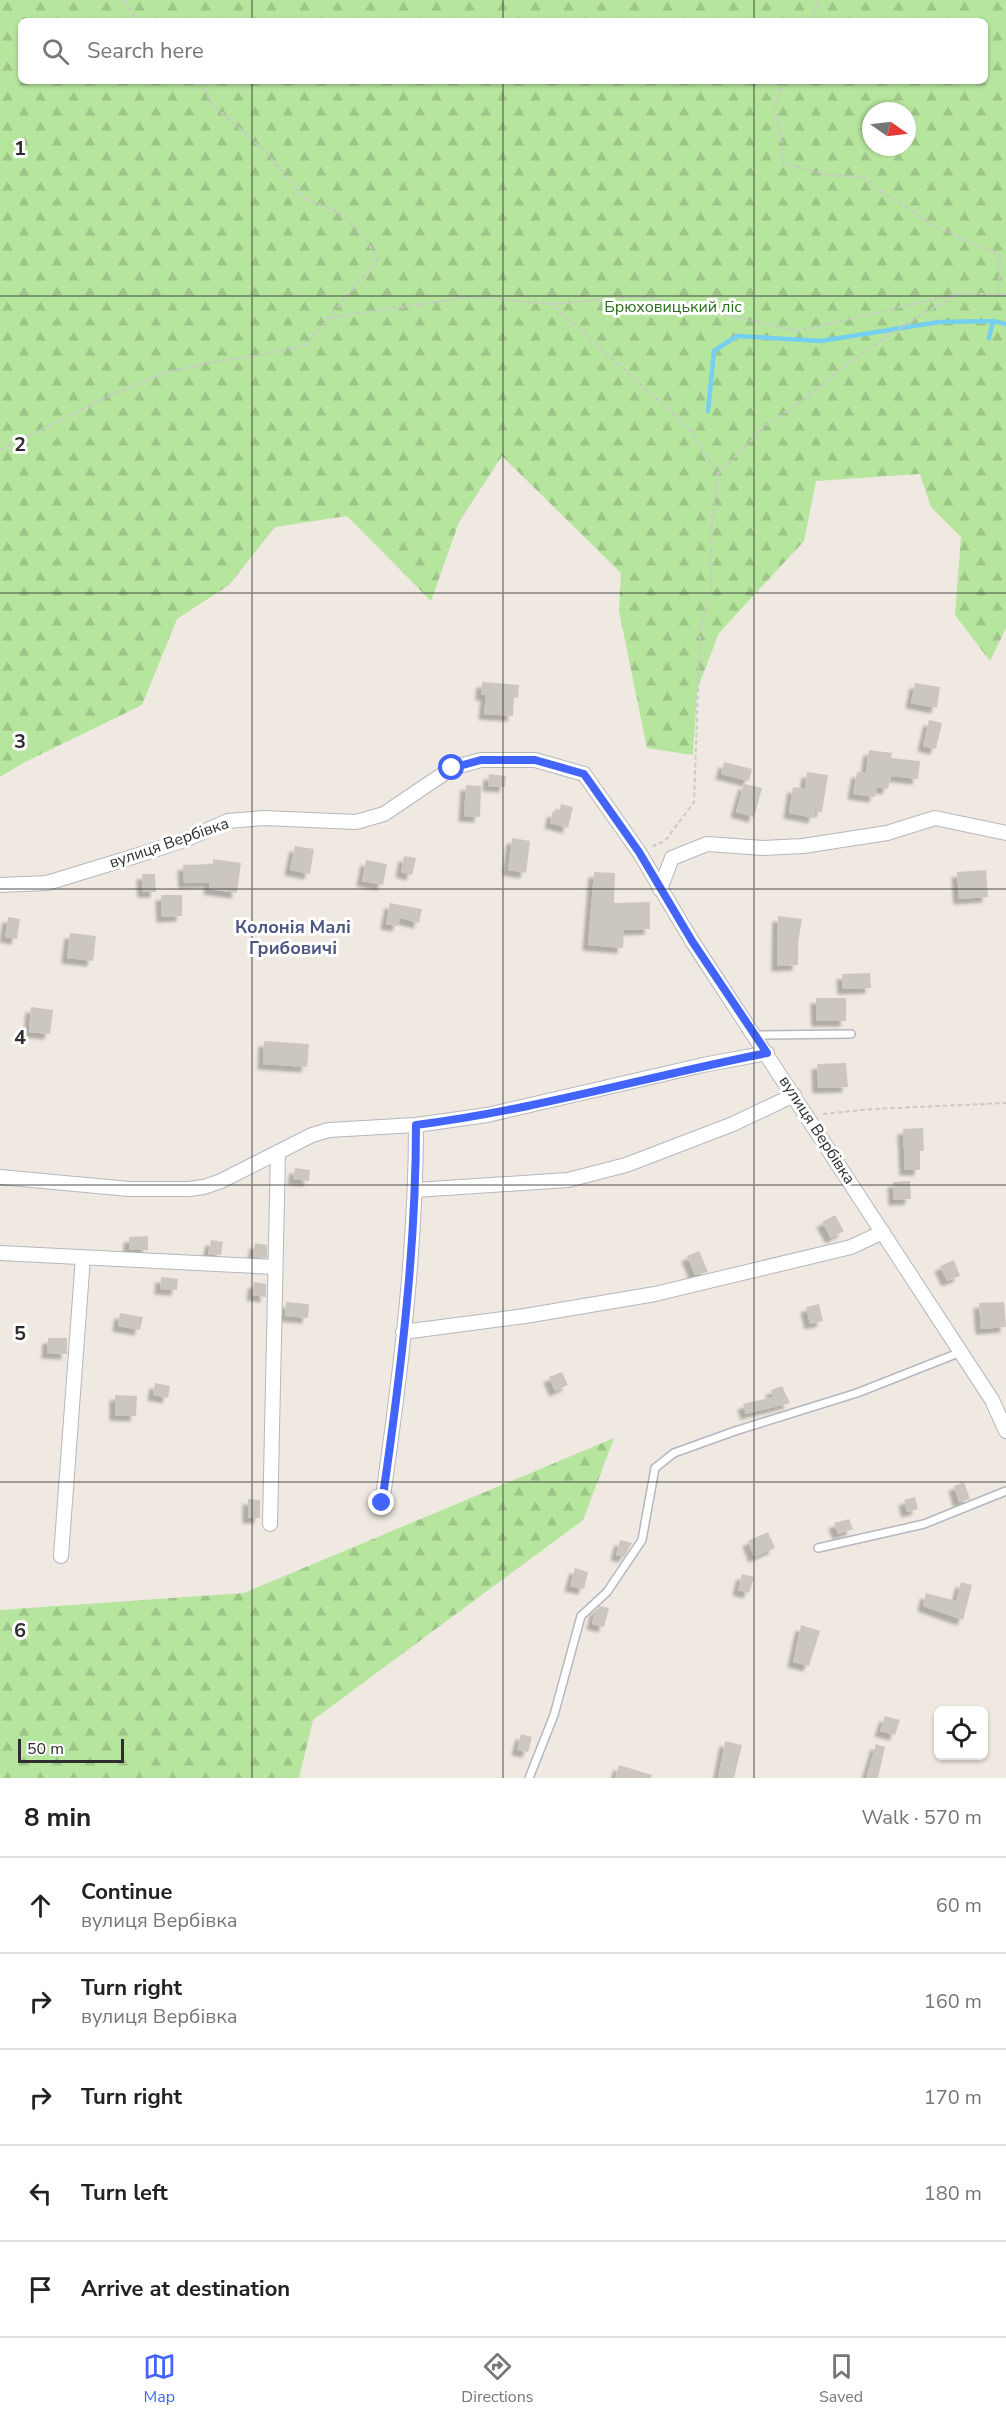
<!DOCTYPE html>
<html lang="en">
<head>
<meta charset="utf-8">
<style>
  body { margin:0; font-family:"Nunito Sans",sans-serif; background:#f6f6f6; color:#222 }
  .controls { position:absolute; right:18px; bottom:18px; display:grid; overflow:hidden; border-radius:9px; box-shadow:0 2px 4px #0004 }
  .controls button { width:54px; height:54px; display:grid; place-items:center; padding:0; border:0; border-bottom:2px solid #e0e0e0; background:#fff; color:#222; font:30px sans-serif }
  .compass { position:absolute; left:862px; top:102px; width:54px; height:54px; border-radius:50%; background:#fff; box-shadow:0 2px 4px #0004; rotate:104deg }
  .scale { position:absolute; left:18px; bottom:15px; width:106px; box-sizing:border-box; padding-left:6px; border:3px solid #2e2e2e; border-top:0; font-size:16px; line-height:21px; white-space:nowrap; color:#2e2e2e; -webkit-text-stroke:4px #fff; paint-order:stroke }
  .stop { position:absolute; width:18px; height:18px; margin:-14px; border:4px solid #4264fb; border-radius:50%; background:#fff }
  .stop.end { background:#4264fb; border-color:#fff; box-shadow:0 2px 6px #0008 }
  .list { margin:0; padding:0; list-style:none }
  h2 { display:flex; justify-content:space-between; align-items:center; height:78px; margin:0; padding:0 24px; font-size:26px }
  h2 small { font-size:20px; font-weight:400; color:#767676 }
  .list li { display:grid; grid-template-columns:39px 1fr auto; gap:18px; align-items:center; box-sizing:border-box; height:96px; padding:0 24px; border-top:2px solid #e0e0e0 }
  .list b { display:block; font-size:22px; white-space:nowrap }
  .list p { margin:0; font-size:20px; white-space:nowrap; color:#767676 }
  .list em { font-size:20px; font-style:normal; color:#767676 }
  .icon { flex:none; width:33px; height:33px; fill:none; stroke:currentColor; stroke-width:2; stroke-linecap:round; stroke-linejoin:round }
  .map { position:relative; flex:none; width:1006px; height:1778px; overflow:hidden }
  .search { position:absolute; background:#fff; box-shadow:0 2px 4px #0004; left:18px; right:18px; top:18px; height:66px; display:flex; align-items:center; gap:15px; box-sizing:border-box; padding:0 21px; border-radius:9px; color:#767676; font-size:22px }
  .sheet { height:558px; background:#fff }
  nav { display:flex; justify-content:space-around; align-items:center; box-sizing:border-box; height:84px; border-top:2px solid #e0e0e0; background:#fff; font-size:16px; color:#767676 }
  nav a { display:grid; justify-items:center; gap:3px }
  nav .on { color:#4264fb }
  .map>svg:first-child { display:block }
  .forest { fill:url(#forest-firs); fill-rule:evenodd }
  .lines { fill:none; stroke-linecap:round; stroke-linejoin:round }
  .stream { stroke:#75cff0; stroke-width:4.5 }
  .building { fill:#cbc7bf; filter:url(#shadow) }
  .lane-casing { stroke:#b4b7c1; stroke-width:10 }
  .street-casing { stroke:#b4b7c1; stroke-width:16 }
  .path { stroke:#c9c9c9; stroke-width:2; stroke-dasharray:4.5 3; stroke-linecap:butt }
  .lane { stroke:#fff; stroke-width:7 }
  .street { stroke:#fff; stroke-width:14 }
  .route { stroke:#4264fb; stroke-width:8 }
  .grid { fill:none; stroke:#2e2e2e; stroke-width:1.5; stroke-opacity:0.55 }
  .labels { text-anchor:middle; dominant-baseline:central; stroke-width:6; stroke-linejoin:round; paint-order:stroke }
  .park-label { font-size:16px; fill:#2c6e1b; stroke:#fff }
  .street-label { font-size:16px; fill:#2e2e2e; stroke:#fff }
  .neighbourhood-label { font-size:18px; font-weight:bold; fill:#4d5680; stroke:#fff }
  .grid-label { font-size:20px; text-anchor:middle; font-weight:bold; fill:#2e2e2e; stroke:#fff; stroke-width:6; stroke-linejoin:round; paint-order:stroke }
</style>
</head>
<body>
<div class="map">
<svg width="1006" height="1778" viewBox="0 0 1006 1778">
  <defs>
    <pattern id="forest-firs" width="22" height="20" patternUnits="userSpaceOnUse" patternTransform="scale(1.5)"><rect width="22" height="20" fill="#b6e59e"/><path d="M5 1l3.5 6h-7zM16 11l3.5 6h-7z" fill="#9dc588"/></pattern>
    <filter id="shadow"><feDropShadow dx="-5.5" dy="5.5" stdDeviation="1.5" flood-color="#0004"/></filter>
  </defs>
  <rect width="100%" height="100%" fill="#efe9e1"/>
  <path class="forest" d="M 0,0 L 1006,0 L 1006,628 L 990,661 L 955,615 L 961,537 L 931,507 L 920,474 L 816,481 L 804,541 L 719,633 L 697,690 L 693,755 L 647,748 L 619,611 L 621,573 L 502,456 L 459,522 L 431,601 L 347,516 L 275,527 L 229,585 L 177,619 L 142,705 L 23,763 L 0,777 ZM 21,21 L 985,21 L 985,81 L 21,81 ZM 871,111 L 907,111 L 907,147 L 871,147 Z
    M 614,1438 L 583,1520 L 313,1720 L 299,1778 L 0,1778 L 0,1610 L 244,1593 Z"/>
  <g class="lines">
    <path class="stream" d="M 989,338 L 993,321
      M 708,411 L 714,351 L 737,336 L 821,341 L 939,322 L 993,321 L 1006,324"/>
  </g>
  <path class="building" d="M 482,682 L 519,685 L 518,698 L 514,697 L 513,716 L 484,714 L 486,695 L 481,695 Z
    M 915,683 L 940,687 L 937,708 L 911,703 Z
    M 929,720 L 942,723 L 936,749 L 923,746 Z
    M 869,750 L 892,753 L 891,758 L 920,761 L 918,779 L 891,776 L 888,789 L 877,787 L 875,797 L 853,794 L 857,772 L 866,773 Z
    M 724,762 L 752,769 L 749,781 L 721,774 Z
    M 807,772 L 828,775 L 822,812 L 815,811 L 814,818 L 789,813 L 793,787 L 805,789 Z
    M 489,774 L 506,776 L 505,787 L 488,786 Z
    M 744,784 L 762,788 L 754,817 L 736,812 Z
    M 466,785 L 481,786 L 480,817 L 464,816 Z
    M 561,804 L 573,807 L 568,828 L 550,823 L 553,811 L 559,813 Z
    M 512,838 L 530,841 L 526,873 L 508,870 Z
    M 295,846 L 314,849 L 310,874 L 290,870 Z
    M 404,856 L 416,858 L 412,875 L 401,872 Z
    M 213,859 L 241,863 L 237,893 L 209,889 L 210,882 L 184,883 L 183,865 L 213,864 Z
    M 366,860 L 387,864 L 383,885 L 362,881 Z
    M 986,870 L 988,897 L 959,899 L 957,872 Z
    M 594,872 L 615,873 L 614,903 L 650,902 L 650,929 L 624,930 L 623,948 L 588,945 Z
    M 142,874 L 155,874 L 156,892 L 143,892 Z
    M 161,895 L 182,895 L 182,916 L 162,917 Z
    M 390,903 L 422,909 L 419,923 L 400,918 L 398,926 L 386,924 Z
    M 778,916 L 802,919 L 798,943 L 798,965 L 777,966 Z
    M 8,917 L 20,919 L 17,939 L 5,937 Z
    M 70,933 L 96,936 L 93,961 L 67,958 Z
    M 870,973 L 871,988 L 843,989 L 842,974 Z
    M 816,998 L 846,998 L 846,1021 L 817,1021 Z
    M 31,1007 L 53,1010 L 50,1034 L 29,1032 Z
    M 264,1041 L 309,1044 L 307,1067 L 263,1064 Z
    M 846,1063 L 848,1087 L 818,1088 L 817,1064 Z
    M 923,1128 L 924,1151 L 920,1151 L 920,1170 L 905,1170 L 903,1129 Z
    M 295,1168 L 310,1170 L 309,1181 L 293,1179 Z
    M 910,1181 L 911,1199 L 894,1200 L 893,1182 Z
    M 835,1215 L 844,1231 L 831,1238 L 822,1222 Z
    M 148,1236 L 148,1250 L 129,1250 L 129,1237 Z
    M 211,1240 L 223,1242 L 221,1255 L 208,1254 Z
    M 255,1243 L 267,1245 L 267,1258 L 253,1257 Z
    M 699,1251 L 708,1272 L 695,1275 L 687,1256 Z
    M 954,1260 L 960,1276 L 947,1281 L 940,1266 Z
    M 161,1277 L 178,1279 L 177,1290 L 160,1289 Z
    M 254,1282 L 266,1284 L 266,1297 L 252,1295 Z
    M 286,1302 L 309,1304 L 308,1318 L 285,1316 Z
    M 1004,1302 L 1006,1327 L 981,1329 L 979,1303 Z
    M 819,1304 L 823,1321 L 810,1324 L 806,1307 Z
    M 120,1313 L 143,1317 L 140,1330 L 118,1326 Z
    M 48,1338 L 67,1338 L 67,1354 L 47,1353 Z
    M 562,1372 L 568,1385 L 555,1391 L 549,1377 Z
    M 155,1383 L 170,1386 L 168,1398 L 153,1395 Z
    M 782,1386 L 790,1403 L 746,1414 L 743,1404 L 773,1397 L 771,1390 Z
    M 115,1395 L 137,1396 L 136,1416 L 115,1415 Z
    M 964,1482 L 970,1499 L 959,1502 L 954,1486 Z
    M 915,1497 L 918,1509 L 907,1512 L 904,1500 Z
    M 248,1499 L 260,1500 L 260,1518 L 248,1518 Z
    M 849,1519 L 853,1529 L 838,1534 L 834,1523 Z
    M 768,1532 L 775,1548 L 754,1557 L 748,1541 Z
    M 620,1540 L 632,1543 L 624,1557 L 616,1555 Z
    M 575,1568 L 588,1572 L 584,1589 L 570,1586 Z
    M 742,1574 L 754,1577 L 749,1593 L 738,1590 Z
    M 961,1582 L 972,1585 L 963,1620 L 923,1606 L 926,1593 L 956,1601 Z
    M 600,1606 L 609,1608 L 604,1627 L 592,1624 L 595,1611 Z
    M 801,1625 L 820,1631 L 809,1666 L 793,1662 Z
    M 885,1716 L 900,1720 L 895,1735 L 880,1731 Z
    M 521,1734 L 532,1737 L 528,1752 L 517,1750 Z
    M 725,1741 L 742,1745 L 734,1778 L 718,1778 Z
    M 876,1744 L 885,1747 L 878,1778 L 866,1778 Z
    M 619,1765 L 652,1775 L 651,1778 L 615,1778 Z"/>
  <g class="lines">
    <defs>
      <path id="lane" d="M 755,1035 L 851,1034
        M 818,1548 L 924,1524 L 1006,1491
        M 529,1778 L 554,1715 L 581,1616 L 607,1592 L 642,1540 L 655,1468 L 674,1453 L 735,1431 L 857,1393 L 961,1352"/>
      <path id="street" d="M 0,885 L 47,883 L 142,854 L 187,839 L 228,821 L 264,818 L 356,822 L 384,814 L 452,768 L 481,760 L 535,760 L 584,774 L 639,852 L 692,941 L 992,1400 L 1006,1431
        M 660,889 L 672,858 L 707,844 L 763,848 L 803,846 L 887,833 L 935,818 L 1006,833
        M 0,1177 L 129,1189 L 189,1189 L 204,1187 L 221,1181 L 312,1135 L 329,1130 L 416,1125 L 487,1115 L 703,1065 L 767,1053
        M 416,1190 L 568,1180 L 626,1165 L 733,1124 L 794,1095
        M 0,1253 L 275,1267
        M 403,1332 L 525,1316 L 655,1294 L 851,1247 L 883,1232
        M 382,1503 C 400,1378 416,1252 416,1125
        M 270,1524 L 278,1152
        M 61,1556 L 83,1257"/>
    </defs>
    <use href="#lane" class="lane-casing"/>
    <use href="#street" class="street-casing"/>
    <path class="path" d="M 124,0 L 137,21
      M 811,21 L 820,0
      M 784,81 L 774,107 L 782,143 L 783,163 L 827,175 L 863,177 L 885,194 L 936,227 L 1000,255 L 999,294
      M 552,304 L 641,296 L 798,331 L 961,293
      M 326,318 L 471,297 L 552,304 L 688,427 L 718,474 L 712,528 L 711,588 L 700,631 L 694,802 L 665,841 L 653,846
      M 0,450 L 113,394 L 165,373 L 212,362 L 256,356 L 306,345 L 378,259 L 362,234 L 340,213 L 305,199 L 267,153 L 213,105 L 199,81
      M 718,474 L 765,426 L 802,401 L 855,358 L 920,315 L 961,293 L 1006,295
      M 823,1114 L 873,1109 L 1006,1103"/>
    <use href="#lane" class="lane"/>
    <use href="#street" class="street"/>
  </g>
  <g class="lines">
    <path class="route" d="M 382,1503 C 400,1378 416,1252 416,1125 C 534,1110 650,1076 767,1053 L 692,941 L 639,852 L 584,774 L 535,760 L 481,760 L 452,768"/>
  </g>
  <path class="grid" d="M 252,0 L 252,21M 503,0 L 503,21M 754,0 L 754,21M 252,81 L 252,1778M 503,81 L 503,1778M 754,81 L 754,1778M 0,296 L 1006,296M 0,593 L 1006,593M 0,889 L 1006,889M 0,1185 L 1006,1185M 0,1482 L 1006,1482"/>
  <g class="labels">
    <g class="park-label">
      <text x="673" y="307">Брюховицький ліс</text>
    </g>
    <g class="street-label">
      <text transform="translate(169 843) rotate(-19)">вулиця Вербівка</text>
      <text transform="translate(817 1130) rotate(57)">вулиця Вербівка</text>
    </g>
    <g class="neighbourhood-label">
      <text x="293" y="927">Колонія Малі<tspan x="293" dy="21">Грибовичі</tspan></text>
    </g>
  </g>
  <g class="grid-label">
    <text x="20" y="155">1</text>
    <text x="20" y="451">2</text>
    <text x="20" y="748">3</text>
    <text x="20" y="1044">4</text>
    <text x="20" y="1340">5</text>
    <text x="20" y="1637">6</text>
  </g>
</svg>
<div class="controls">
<button><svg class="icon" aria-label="locate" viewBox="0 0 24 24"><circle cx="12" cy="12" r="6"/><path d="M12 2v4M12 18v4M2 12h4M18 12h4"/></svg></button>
</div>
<svg class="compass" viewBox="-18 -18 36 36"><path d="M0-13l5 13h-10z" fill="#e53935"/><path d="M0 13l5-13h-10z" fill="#767676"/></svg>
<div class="scale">50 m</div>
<div class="stop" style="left:452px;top:768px"></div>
<div class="stop end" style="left:382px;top:1503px"></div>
<div class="search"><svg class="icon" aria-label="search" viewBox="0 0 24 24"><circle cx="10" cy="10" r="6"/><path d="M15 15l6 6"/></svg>Search here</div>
</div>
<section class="sheet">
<h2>8 min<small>Walk · 570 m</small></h2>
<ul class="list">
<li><svg class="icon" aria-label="ahead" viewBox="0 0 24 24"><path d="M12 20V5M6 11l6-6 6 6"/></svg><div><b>Continue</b><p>вулиця Вербівка</p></div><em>60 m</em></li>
<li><svg class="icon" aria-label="right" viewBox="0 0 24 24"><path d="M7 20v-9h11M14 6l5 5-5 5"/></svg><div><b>Turn right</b><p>вулиця Вербівка</p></div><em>160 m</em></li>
<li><svg class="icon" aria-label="right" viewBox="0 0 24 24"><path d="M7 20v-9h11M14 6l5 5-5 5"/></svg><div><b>Turn right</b></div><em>170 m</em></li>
<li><svg class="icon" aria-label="left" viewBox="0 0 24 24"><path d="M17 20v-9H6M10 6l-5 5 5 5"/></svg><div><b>Turn left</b></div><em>180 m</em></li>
<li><svg class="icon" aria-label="arrive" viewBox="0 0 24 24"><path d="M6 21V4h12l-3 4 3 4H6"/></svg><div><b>Arrive at destination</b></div></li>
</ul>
</section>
<nav>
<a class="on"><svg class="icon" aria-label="map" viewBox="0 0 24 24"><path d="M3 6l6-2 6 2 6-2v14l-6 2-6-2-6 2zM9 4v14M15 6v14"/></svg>Map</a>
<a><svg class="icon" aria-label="directions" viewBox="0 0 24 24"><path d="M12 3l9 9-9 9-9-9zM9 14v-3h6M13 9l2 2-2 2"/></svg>Directions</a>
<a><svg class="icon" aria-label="saved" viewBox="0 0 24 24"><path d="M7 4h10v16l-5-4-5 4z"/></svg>Saved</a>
</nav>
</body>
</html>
